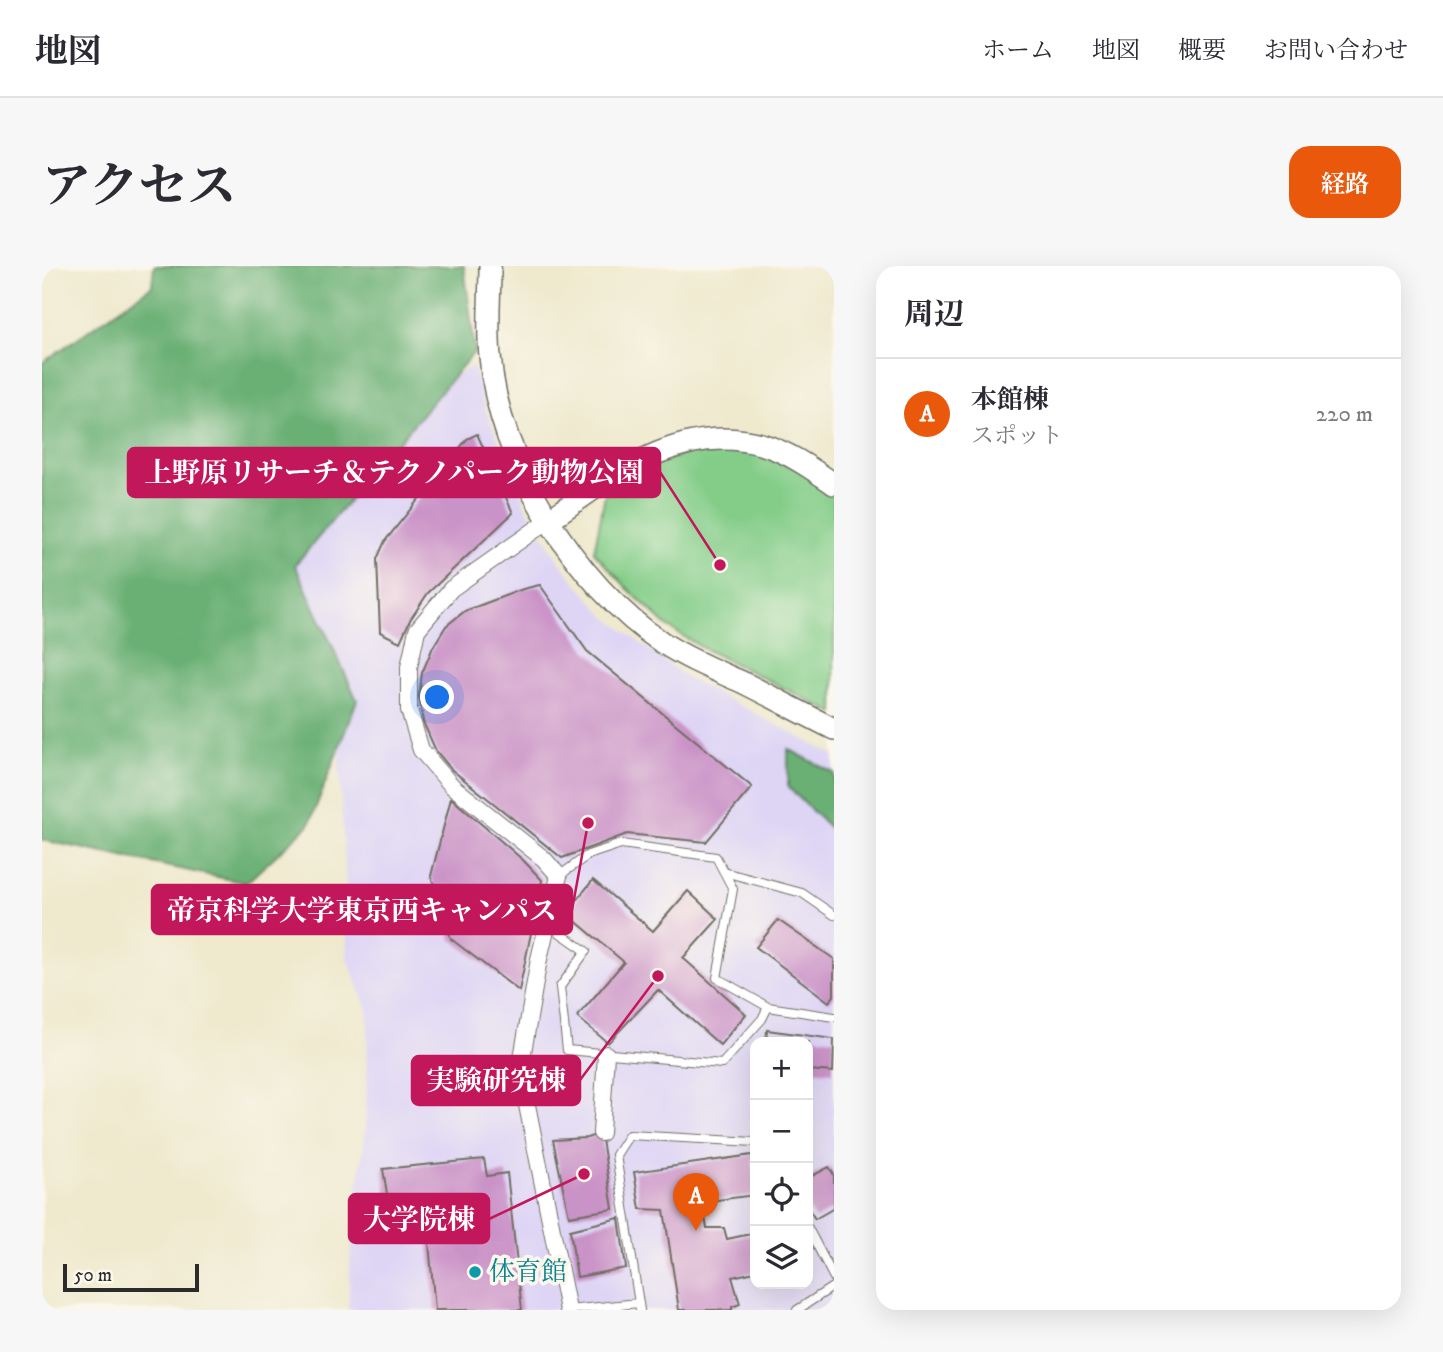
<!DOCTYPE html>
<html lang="ja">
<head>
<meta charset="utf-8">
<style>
  body { margin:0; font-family:"IM FELL DW Pica","Noto Serif JP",serif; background:#f7f7f7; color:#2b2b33 }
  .controls { position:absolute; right:21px; bottom:21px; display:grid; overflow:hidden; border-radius:14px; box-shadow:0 7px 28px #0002 }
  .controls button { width:63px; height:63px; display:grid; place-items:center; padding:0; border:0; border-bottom:2px solid #e1e1e2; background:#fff; color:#2b2b33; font:35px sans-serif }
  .scale { position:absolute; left:21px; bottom:18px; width:136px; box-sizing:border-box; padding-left:7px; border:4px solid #2b2b2b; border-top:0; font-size:19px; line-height:24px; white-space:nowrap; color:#2b2b2b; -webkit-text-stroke:5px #fbf7ec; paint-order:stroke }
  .you { position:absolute; left:396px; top:432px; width:24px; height:24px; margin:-18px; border:5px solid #fff; border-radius:50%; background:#1a73e8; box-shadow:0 0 0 10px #1a73e833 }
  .badge { display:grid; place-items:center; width:46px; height:46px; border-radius:50%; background:#ea580c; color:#fff; font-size:23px; font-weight:700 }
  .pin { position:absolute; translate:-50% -58px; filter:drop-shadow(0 2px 4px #0008) }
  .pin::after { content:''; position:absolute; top:37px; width:24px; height:21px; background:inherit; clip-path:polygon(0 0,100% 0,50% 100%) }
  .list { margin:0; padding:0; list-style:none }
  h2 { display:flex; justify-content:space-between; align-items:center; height:91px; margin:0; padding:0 28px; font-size:30px }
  h2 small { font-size:23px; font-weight:400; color:#7c7c81 }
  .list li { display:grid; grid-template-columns:46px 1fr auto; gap:21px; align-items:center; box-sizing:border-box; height:112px; padding:0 28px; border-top:2px solid #e1e1e2 }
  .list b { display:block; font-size:26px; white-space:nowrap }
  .list p { margin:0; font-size:23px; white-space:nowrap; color:#7c7c81 }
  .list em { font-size:23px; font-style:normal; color:#7c7c81 }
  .icon { flex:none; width:38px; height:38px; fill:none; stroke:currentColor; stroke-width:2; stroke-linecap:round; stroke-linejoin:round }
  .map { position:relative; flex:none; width:792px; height:1044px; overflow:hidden; border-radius:21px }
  header { display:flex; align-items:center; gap:42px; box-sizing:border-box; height:98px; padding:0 35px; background:#fff; border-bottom:2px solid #e1e1e2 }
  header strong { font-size:33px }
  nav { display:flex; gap:38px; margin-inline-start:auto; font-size:24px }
  .intro { display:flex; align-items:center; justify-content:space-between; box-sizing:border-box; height:168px; padding:0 42px }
  h1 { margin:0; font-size:49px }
  .button { padding:18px 32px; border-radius:21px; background:#ea580c; color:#fff; font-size:24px; font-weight:700 }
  main { display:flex; gap:42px; padding:0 42px }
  aside { flex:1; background:#fff; border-radius:21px; box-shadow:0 7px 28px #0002 }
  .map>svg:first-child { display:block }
  .built { fill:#ded5f5; fill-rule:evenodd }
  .green { fill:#84cd89; stroke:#587c5a; stroke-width:2 }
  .forest { fill:#6bb075; stroke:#4b6e50; stroke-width:2 }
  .building { fill:#ca93c7 }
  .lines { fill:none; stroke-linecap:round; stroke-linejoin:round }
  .lane-casing { stroke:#706e64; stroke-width:10 }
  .street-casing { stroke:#706e64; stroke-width:18 }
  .secondary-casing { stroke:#706e64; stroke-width:24 }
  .lane { stroke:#fff; stroke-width:8 }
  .street { stroke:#fff; stroke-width:16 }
  .secondary { stroke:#fff; stroke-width:21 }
  .culture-dot { fill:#0f9aa8; stroke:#fbf7ec; stroke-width:2.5 }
  .labels { text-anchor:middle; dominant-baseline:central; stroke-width:7; stroke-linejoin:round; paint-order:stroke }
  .culture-label { font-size:26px; fill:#0d838f; stroke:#fbf7ec; text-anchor:start }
  .leader { fill:none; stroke:#c2185b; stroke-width:2.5 }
  .callout-dot { fill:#c2185b; stroke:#fbf7ec; stroke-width:2.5 }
  .callout { fill:#c2185b; stroke:#c2185b; stroke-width:2.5 }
  .callout-label { font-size:28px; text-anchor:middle; font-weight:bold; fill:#fff }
</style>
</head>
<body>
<header>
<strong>地図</strong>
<nav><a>ホーム</a><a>地図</a><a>概要</a><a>お問い合わせ</a></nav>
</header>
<div class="intro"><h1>アクセス</h1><a class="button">経路</a></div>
<main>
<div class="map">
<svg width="792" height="1044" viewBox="0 0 792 1044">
  <rect width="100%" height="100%" fill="#fbf7ec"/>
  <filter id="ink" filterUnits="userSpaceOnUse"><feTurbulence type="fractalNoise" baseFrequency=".0143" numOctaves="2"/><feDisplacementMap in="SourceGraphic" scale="14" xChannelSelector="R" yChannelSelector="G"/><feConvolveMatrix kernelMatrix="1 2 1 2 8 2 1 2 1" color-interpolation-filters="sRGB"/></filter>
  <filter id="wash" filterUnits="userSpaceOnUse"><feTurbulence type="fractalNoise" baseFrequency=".00686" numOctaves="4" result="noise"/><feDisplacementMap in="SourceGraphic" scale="28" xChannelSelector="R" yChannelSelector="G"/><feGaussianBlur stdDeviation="1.57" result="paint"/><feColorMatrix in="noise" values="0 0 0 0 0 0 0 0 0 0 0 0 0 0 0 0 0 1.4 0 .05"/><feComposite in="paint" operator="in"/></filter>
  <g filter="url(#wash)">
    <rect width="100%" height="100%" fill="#efe9ce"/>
    <path class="built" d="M 431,99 L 442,139 L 484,241 L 521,301 L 563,350 L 645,412 L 792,489 L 792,1044 L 306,1044 L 310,961 L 324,863 L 326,744 L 305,692 L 304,625 L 294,437 L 231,336 L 306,179 ZM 713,776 L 766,776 L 766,1018 L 713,1018 Z"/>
    <path class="green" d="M 686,174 L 792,218 L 792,447 L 659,381 L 625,360 L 588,325 L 552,286 L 566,213 Z"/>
    <path class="forest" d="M 112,0 L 422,0 L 433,85 L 253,299 L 315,434 L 267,559 L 204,617 L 0,574 L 0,97 L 110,20 Z
      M 746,483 L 792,507 L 792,566 L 746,521 Z"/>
    <g id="blocks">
      <path class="building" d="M 435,168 L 471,247 L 386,327 L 368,354 L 358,376 L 338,366 L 335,293 L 343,275 L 425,173 Z
        M 498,319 L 545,385 L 710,521 L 664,576 L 585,568 L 520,592 L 410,504 L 394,485 L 381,456 L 377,430 L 380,407 L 391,381 L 404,360 L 423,345 L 481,323 Z
        M 409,532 L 481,594 L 500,614 L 477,725 L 409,673 L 389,610 Z
        M 551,614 L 611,665 L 646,625 L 676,653 L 641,692 L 704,748 L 678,779 L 616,724 L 566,777 L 535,751 L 582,696 L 524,647 Z
        M 736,654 L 792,693 L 792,730 L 787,736 L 714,681 Z
        M 725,764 L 792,773 L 791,806 L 766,804 L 766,776 L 724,776 Z
        M 559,867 L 571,943 L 527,950 L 511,874 L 545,872 Z
        M 710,889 L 713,929 L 660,936 L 665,962 L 682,962 L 685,973 L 713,967 L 713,1006 L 690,1011 L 698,1038 L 690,1041 L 690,1044 L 637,1044 L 622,944 L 598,943 L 592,906 Z
        M 442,893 L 445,910 L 465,907 L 480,1044 L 393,1044 L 386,966 L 351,966 L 341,903 Z
        M 787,901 L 792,909 L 792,942 L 773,953 L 766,942 L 766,912 Z
        M 577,952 L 584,1002 L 535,1011 L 528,964 Z"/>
    </g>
  </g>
  <g filter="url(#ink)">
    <use href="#blocks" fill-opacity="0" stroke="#706e64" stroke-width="2"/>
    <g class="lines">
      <defs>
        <path id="lane" d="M 682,606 L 760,627 L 792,649
          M 517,610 L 546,589 L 579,578 L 674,591 L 691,623 L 675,712 L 726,741 L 792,751
          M 505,658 L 544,685 L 518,721 L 525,784 L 680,798 L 720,753 L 726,741
          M 766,962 L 792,1012
          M 526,1044 L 597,1037
          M 598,1044 L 574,889 L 587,869 L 713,876
          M 755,1044 L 792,1020"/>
        <path id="street" d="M 507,254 L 409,323 L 375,364 L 367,401 L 367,444 L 379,484 L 410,520 L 502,593 L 517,610 L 497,693 L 478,804 L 526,1044
          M 559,867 L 564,788"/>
        <path id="secondary" d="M 448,0 C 448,30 445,61 448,90 C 456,196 534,319 621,377 C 647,394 675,405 702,417 C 732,432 762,448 792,463
          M 507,254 C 570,210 640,154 722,179 C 748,187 770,203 792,218"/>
      </defs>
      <use href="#lane" class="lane-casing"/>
      <use href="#street" class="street-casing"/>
      <use href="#secondary" class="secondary-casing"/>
      <use href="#lane" class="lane"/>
      <use href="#street" class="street"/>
      <use href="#secondary" class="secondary"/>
    </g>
  </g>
  <circle class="culture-dot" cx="433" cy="1006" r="7"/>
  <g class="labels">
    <g class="culture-label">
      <text x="447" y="1006">体育館</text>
    </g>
  </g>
  <path class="leader" d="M678 299L618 206M546 557L530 644M616 710L538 814M542 908L447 953"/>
  <g class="callout-dot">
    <circle cx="678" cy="299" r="7"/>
    <circle cx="546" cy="557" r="7"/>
    <circle cx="616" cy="710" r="7"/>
    <circle cx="542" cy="908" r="7"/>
  </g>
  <g class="callout">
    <rect x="86" y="182" width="532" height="49" rx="7"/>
    <rect x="110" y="619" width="420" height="49" rx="7"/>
    <rect x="370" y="790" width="168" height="49" rx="7"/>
    <rect x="307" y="928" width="140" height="49" rx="7"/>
  </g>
  <g class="callout-label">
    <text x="352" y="216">上野原リサーチ＆テクノパーク動物公園</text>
    <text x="320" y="654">帝京科学大学東京西キャンパス</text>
    <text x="454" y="824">実験研究棟</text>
    <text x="377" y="963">大学院棟</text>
  </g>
</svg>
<div class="controls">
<button>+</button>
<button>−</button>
<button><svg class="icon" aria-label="locate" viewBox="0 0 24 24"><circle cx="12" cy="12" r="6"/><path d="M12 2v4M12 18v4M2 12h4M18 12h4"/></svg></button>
<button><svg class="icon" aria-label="layers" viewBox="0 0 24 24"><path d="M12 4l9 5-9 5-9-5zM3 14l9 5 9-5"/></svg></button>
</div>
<div class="scale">50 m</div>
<div class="you"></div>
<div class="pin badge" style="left:654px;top:965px">A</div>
</div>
<aside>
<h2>周辺<small></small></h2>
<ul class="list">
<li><span class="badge">A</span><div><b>本館棟</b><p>スポット</p></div><em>220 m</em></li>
</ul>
</aside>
</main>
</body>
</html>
